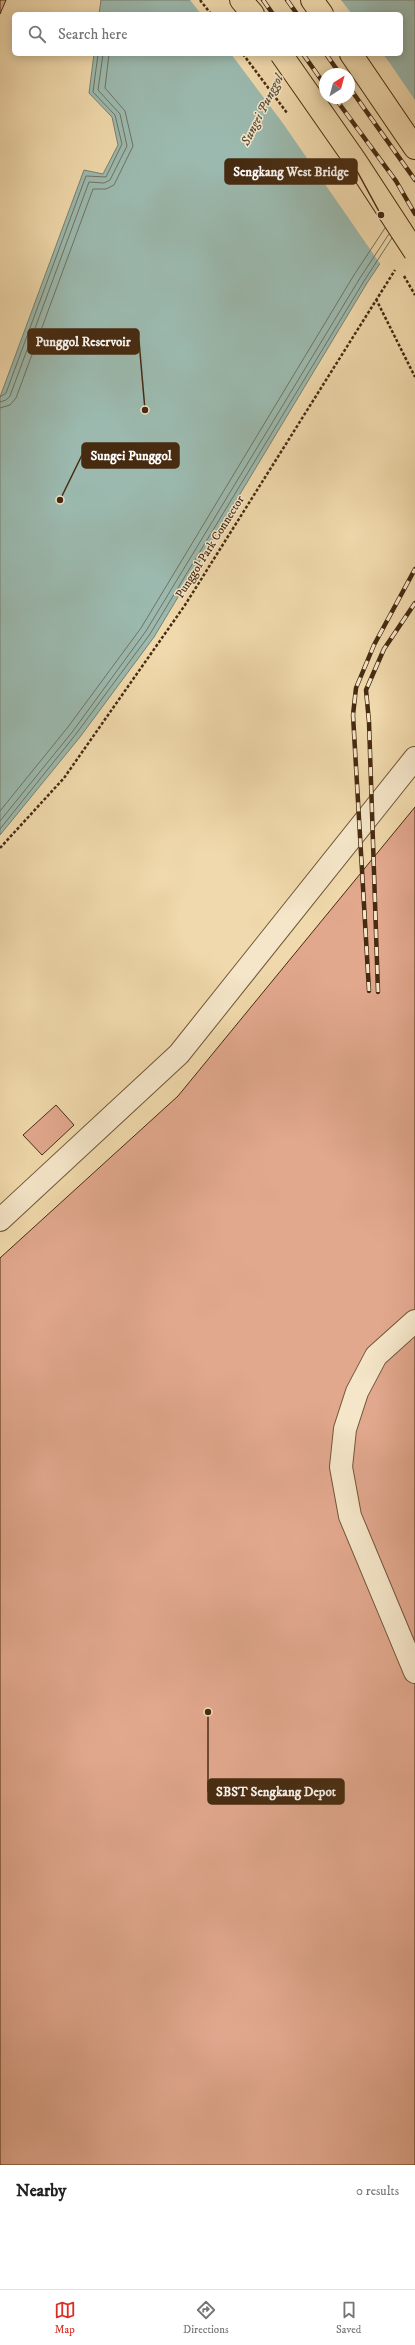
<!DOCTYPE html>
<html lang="en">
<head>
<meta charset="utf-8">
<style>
  body { margin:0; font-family:"IM FELL DW Pica",serif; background:#f6f6f6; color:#202124 }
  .compass { position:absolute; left:319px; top:68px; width:36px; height:36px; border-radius:50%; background:#fff; box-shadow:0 2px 10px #0003; rotate:36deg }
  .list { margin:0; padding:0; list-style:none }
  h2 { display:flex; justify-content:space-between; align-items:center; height:52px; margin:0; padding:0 16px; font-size:17px }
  h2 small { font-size:13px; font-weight:400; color:#757577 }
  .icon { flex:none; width:22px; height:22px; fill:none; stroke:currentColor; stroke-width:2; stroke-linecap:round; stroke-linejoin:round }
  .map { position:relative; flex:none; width:415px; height:2165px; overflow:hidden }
  .search { position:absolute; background:#fff; box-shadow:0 2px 10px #0003; left:12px; right:12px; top:12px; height:44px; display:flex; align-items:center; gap:10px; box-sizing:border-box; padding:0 14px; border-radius:6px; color:#757577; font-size:15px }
  .sheet { height:124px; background:#fff }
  nav { display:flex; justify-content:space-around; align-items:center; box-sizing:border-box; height:56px; border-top:1px solid #e0e0e0; background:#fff; font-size:11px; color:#757577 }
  nav a { display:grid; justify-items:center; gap:2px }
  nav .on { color:#d93025 }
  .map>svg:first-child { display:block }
  .water { fill:#9bb9ae; stroke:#79806f; fill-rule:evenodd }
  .pier { fill:#f0d9ac; fill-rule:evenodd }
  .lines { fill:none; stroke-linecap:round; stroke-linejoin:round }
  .shore { stroke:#717260; stroke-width:1 }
  .building { fill:#e2a88e; stroke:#472b11 }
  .minor-casing { stroke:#715638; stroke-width:24 }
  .major-casing { stroke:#472b11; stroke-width:24 }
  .path { stroke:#472b11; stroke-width:2.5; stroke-dasharray:3 2; stroke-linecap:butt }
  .minor { stroke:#f5e6c9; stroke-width:22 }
  .major { stroke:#f0d9ac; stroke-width:22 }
  .rail-casing { stroke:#472b11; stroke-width:4.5 }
  .rail { stroke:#f5e6c9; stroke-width:3; stroke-dasharray:9; stroke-linecap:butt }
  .major-bridge-casing { stroke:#472b11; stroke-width:24; stroke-linecap:butt }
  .path-bridge { stroke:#472b11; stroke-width:2.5; stroke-dasharray:3 2; stroke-linecap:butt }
  .major-bridge { stroke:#f0d9ac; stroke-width:22 }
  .labels { text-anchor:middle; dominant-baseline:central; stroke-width:3; stroke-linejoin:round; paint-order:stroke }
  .street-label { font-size:12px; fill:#472b11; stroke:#f5e6c9 }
  .water-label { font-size:13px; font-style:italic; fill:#5c4e38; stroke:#f5e6c9 }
  .leader { fill:none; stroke:#472b11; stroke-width:1.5 }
  .callout-dot { fill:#472b11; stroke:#f5e6c9; stroke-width:1.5 }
  .callout { fill:#472b11; stroke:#472b11; stroke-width:1.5 }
  .callout-label { font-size:13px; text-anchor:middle; font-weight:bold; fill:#fff }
</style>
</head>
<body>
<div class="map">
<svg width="415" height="2165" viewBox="0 0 415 2165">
  <rect width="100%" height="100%" fill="#f0d9ac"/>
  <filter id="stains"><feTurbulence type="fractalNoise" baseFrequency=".005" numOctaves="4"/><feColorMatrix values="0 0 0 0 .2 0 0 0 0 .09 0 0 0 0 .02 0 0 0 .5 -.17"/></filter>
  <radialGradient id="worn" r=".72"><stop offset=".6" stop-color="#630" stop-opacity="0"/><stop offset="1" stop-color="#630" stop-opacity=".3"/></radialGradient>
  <path class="water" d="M 101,0 L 415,0 L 415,211 L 367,283 L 154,637 L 80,737 L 0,835 L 0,397 L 84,170 L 103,174 L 118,145 L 112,117 L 89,93 L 94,54 L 401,54 L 401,14 L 99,14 ZM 325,74 L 349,74 L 349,98 L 325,98 Z"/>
  <path class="pier" d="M 190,0 L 341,0 L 352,14 L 201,14 Z
    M 231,54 L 383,54 L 389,62 L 415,100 L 415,214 L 381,265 L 282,122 ZM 325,74 L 349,74 L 349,98 L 325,98 Z"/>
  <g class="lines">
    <path class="shore" d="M 0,397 L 6,393 L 86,176 L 106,177 L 122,144 L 115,115 L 93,92 L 98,54
      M 0,402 L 6,400 L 10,396 L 89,182 L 104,183 L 110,180 L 127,146 L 120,114 L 98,90 L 103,54
      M 0,408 L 10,405 L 16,398 L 93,189 L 106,189 L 114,185 L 133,146 L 125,111 L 105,88 L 109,54
      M 0,811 L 68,727 L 141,628 L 354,275 L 385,228
      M 0,821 L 73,731 L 146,631 L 360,278 L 389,234
      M 0,829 L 76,734 L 150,634 L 364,281 L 392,238"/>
  </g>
  <path class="building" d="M 0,0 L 6,0 L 0,14 Z
    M 415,807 L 415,2165 L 0,2165 L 0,1258 L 178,1096 Z
    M 56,1105 L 74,1125 L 42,1155 L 23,1135 Z"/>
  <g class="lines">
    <defs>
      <path id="minor" d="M 0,1220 L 179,1054 L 415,758
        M 415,1321 L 376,1356 L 357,1392 L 345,1429 L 341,1467 L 350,1516 L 415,1672"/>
      <path id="major" d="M 241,0 L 253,14
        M 312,0 L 322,14
        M 351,54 L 415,148"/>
    </defs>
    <use href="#minor" class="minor-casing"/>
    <use href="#major" class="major-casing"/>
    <path class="path" d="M 200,0 L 211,14
      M 376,299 L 415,377
      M 0,848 L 64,778 L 185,605 L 395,270"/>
    <use href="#minor" class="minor"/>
    <use href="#major" class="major"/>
    <defs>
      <path id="rail" d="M 263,0 L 273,14
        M 287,0 L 297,14
        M 303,54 L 325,85
        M 326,54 L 340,74
        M 349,87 L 415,180
        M 335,98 L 396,181 L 415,214
        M 369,991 L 353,715 L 356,688 L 374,645 L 415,569
        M 378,992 L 369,722 L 366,690 L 384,649 L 415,603"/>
    </defs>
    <use href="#rail" class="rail-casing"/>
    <use href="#rail" class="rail"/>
    <defs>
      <path id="major-bridge" d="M 281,54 L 355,160 L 415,252"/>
    </defs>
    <use href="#major-bridge" class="major-bridge-casing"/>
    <path class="path-bridge" d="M 243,54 L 287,113
      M 404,276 L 415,295"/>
    <use href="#major-bridge" class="major-bridge"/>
  </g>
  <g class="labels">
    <g class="street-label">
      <text transform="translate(210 547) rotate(-58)">Punggol Park Connector</text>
    </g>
    <g class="water-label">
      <text transform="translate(262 110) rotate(-63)">Sungei Punggol</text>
    </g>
  </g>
  <path class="leader" d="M381 215L357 171M145 410L139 341M60 500L82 455M208 1712L208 1792"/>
  <g class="callout-dot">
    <circle cx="381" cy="215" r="4"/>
    <circle cx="145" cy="410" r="4"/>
    <circle cx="60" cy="500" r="4"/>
    <circle cx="208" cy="1712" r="4"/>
  </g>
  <g class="callout">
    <rect x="225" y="159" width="132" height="25" rx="4"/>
    <rect x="28" y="329" width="111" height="25" rx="4"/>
    <rect x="82" y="443" width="97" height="25" rx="4"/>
    <rect x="208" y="1779" width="136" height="25" rx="4"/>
  </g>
  <g class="callout-label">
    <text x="291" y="176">Sengkang West Bridge</text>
    <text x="83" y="346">Punggol Reservoir</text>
    <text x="131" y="460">Sungei Punggol</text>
    <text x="276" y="1796">SBST Sengkang Depot</text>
  </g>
  <rect width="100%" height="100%" filter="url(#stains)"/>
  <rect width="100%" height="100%" fill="url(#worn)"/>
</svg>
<svg class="compass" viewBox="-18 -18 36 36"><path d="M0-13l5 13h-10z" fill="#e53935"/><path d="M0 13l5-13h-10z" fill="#757577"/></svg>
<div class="search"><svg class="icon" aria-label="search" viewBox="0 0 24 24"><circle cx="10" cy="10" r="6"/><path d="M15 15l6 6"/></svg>Search here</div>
</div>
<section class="sheet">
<h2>Nearby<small>0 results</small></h2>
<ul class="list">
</ul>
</section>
<nav>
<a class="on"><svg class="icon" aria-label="map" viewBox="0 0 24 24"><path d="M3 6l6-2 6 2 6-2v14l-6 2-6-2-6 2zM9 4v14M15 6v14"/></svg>Map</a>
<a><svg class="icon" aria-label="directions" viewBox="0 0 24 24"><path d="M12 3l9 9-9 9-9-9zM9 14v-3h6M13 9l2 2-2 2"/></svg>Directions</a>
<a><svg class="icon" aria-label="saved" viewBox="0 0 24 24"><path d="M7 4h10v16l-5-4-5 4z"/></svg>Saved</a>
</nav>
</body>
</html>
